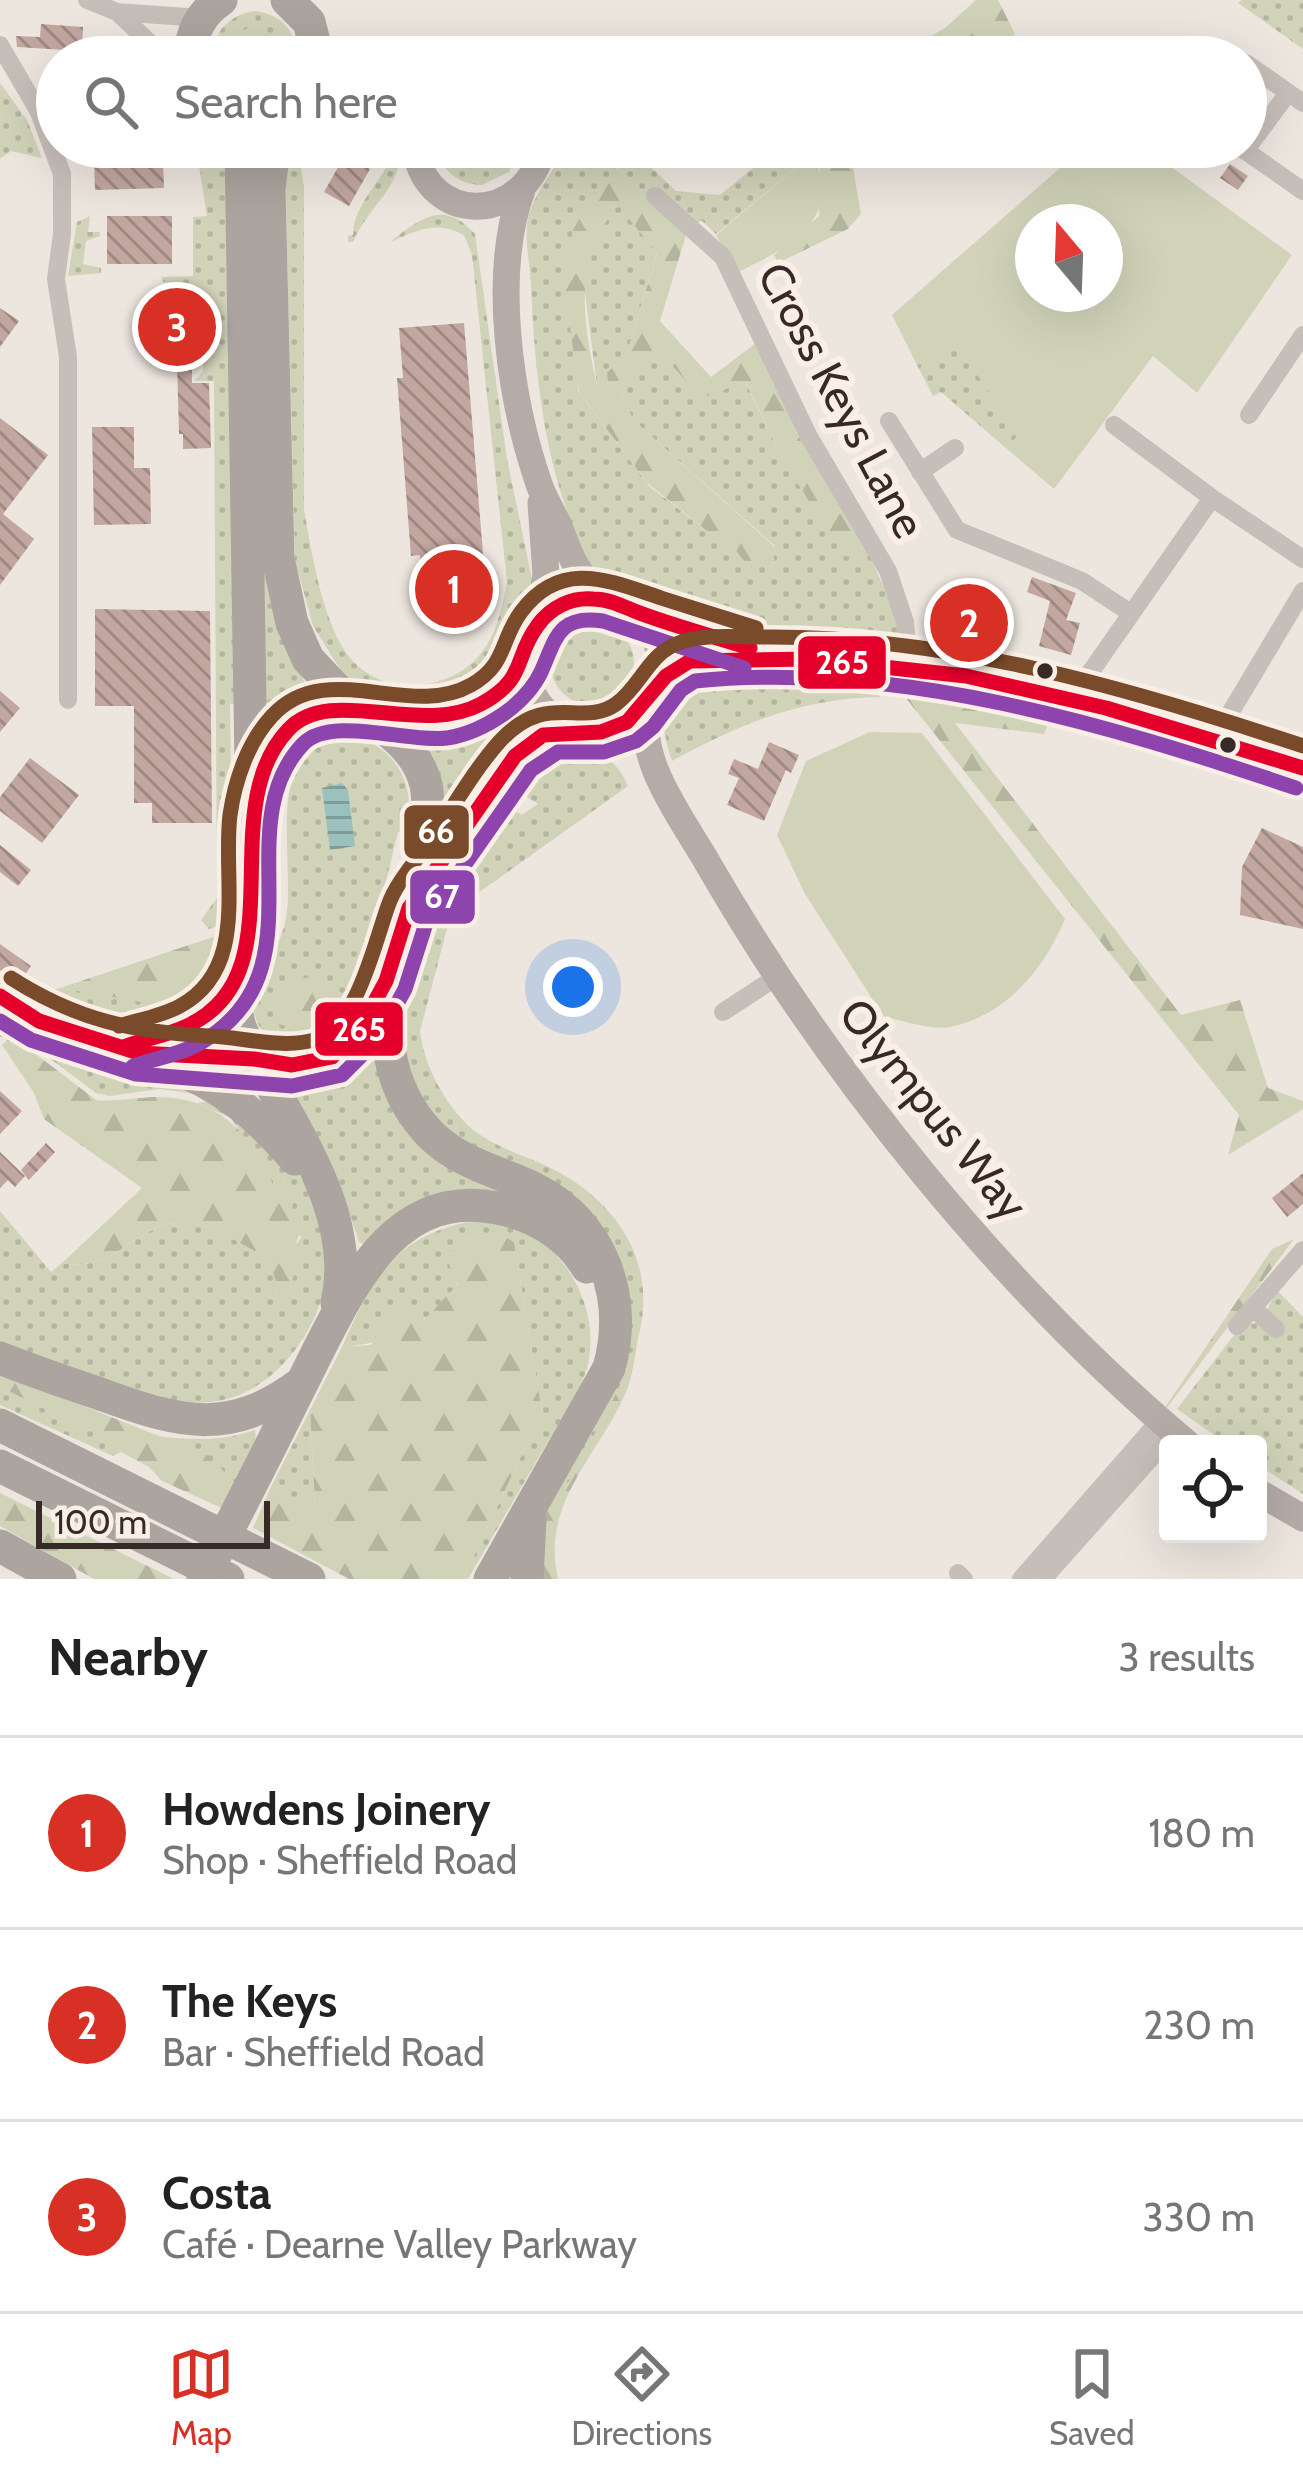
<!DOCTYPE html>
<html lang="en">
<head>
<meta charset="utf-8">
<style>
  body { margin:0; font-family:Cabin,sans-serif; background:#f6f6f6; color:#222 }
  .controls { position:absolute; right:36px; bottom:36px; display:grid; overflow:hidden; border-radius:12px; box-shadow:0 12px 48px #0002 }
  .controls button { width:108px; height:108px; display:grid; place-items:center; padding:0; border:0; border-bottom:3px solid #e0e0e0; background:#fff; color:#222; font:60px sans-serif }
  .compass { position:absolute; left:1015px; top:204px; width:108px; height:108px; border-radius:50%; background:#fff; box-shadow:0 12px 48px #0002; rotate:341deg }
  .scale { position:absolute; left:36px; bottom:30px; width:234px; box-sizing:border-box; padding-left:12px; border:6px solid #372a26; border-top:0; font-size:33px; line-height:42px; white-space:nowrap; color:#372a26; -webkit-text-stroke:9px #faefe6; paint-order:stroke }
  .you { position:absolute; left:573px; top:987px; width:42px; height:42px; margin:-30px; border:9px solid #fff; border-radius:50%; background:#1a73e8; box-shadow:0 0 0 18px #1a73e833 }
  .badge { display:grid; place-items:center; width:78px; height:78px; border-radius:50%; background:#d93025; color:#fff; font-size:39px; font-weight:700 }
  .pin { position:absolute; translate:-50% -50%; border:6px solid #fff; box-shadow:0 3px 12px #0006 }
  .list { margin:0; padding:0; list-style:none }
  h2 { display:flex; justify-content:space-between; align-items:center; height:156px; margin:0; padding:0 48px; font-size:51px }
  h2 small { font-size:39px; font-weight:400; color:#767676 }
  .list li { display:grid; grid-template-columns:78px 1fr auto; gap:36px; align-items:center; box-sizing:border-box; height:192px; padding:0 48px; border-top:3px solid #e0e0e0 }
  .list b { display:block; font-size:45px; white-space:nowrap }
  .list p { margin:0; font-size:39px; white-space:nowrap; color:#767676 }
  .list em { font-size:39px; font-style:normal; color:#767676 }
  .icon { flex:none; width:66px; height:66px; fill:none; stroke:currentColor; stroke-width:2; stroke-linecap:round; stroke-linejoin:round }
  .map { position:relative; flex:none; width:1303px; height:1579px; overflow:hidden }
  .search { position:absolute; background:#fff; box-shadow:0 12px 48px #0002; left:36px; right:36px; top:36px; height:132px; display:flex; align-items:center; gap:30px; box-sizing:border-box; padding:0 42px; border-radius:66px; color:#767676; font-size:45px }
  .sheet { height:732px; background:#fff }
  nav { display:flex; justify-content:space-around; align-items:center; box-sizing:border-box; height:168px; border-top:3px solid #e0e0e0; background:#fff; font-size:33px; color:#767676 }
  nav a { display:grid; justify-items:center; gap:6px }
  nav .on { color:#d93025 }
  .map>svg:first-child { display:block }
  .grass { fill:url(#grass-dots) }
  .forest { fill:url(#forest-firs); fill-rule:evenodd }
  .garden { fill:#d0d3b8; fill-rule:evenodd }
  .water { fill:url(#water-rules) }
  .building { fill:url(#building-back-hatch) }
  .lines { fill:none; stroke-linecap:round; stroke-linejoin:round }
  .street { stroke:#c6beb9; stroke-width:18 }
  .secondary { stroke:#b7aea9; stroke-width:24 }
  .primary { stroke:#b5aca8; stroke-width:27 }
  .highway { stroke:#aca49e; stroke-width:33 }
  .highway-bridge { stroke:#aca49e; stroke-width:33 }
  .bus-1-casing { stroke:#faefe6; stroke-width:24 }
  .bus-2-casing { stroke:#faefe6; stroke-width:24 }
  .bus-3-casing { stroke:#faefe6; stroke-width:24 }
  .bus-1 { stroke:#e4002b; stroke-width:15 }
  .bus-2 { stroke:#8e44ad; stroke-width:15 }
  .bus-3 { stroke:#7a4b2a; stroke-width:15 }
  .bus-dot { fill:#372a26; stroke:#faefe6; stroke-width:4.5 }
  .labels { text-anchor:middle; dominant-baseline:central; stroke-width:12; stroke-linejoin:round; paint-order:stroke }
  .street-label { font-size:45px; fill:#372a26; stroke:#faefe6 }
  .line-badge { stroke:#faefe6; stroke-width:4.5 }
  .badge-label { font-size:33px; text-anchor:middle; font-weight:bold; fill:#fff }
</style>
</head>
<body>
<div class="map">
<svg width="1303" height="1579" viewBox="0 0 1303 1579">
  <defs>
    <pattern id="grass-dots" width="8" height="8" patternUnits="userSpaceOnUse" patternTransform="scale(3)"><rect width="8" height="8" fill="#d0d3b8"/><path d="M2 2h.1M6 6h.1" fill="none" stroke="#b3b59e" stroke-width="1.8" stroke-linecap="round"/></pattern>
    <pattern id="forest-firs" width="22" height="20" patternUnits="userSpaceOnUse" patternTransform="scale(3)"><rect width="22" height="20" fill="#d0d3b8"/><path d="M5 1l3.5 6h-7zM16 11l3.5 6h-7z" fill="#b3b59e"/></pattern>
    <pattern id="water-rules" width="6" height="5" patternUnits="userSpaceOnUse" patternTransform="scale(3)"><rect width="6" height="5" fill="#9ac1bd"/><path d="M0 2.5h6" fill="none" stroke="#7e9d99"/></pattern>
    <pattern id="building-back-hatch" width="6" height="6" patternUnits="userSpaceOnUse" patternTransform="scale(3)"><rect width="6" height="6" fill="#c2a7a0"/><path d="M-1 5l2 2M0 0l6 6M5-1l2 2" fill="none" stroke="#9e8882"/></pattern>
  </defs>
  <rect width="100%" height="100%" fill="#ede6df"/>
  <path class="grass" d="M 1242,0 L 1303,0 L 1303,49 L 1238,3 Z
    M 254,11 C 281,14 296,30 297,57 L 213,57 C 214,31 228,16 254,11 Z
    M 0,83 L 27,120 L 42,158 L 11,151 L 0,159 Z
    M 196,147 L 228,149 L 235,682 L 234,704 L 230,704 L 232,865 L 237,891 L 233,921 L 209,929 L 201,920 L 217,898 L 214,381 L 194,381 L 203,371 L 202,304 L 182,283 L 163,282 L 162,277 L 193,276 L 193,217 L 207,216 Z
    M 290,147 L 304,147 L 300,162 L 304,189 L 304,509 C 311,550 323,627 351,659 C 384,698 452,692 482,652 C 497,633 502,606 507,582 L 472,255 L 464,235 C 434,220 420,230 390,242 C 421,218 444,199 475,234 L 507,459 L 532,579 L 512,647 L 495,671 L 473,690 L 443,703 L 407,707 L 376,697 L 348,682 L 313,626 L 295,560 L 285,171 Z
    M 395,147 L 401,147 C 402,187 368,207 353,242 L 348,242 L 348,236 L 353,235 C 353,202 388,177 395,147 Z
    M 436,147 L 521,147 L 509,172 L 482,185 C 457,184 442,171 436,147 Z
    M 570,147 L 600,147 L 618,169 L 639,156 L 676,191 L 720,195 L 779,147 L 809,147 L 812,154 L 716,234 L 701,220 L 686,235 L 618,169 L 573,230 L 578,391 L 649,486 L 711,534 L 729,541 L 744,561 L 773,567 L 775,546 L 633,420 L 622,394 L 655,345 L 701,397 L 745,381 L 783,460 L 847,556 L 865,546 L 892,605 L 901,643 C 816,657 669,616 595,572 C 546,487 535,381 531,284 C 530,265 524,238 528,219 C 534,194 554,167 570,147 Z
    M 620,199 L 629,217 L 657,252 L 626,357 L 607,372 L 609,381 L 597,386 L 583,277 L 595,237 Z
    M 90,216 L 88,232 L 100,232 L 100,236 L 86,241 L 83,264 L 101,268 L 101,273 L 68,276 L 77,222 Z
    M 956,342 L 1018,435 L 1007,449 L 941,392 L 933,396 L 917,365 Z
    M 258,572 L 265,573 L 287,649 L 308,688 L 273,705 L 261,700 Z
    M550 663a42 42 0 1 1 84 0a42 42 0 1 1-84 0Z
    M 701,671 L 872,682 L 880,697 C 802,698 739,724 672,761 C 665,740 655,702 675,685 C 682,680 693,676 701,671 Z
    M 524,698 L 538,716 L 538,721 L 497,757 L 442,841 L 433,836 L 425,745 L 431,740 L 477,727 Z
    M 343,734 C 394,742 417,782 407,830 L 398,832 C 387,875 358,1013 324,1037 C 312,1046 302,1045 288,1043 L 285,1049 C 269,1040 253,1026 254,1006 C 256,975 281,949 286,918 C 296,863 261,738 343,734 Z
    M 568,747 C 596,747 617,759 628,786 L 467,901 L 447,929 L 420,1031 C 423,1064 446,1106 471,1128 C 493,1147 527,1156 553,1169 C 617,1202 657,1262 639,1334 C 627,1387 593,1437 568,1484 L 558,1478 L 626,1296 L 458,1144 L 409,1086 L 399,1009 L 425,921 L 453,869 L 460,872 L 506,805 L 522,815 L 538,804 L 516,790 C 530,769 544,756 568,747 Z
    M 241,927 C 227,973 200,1014 150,1025 C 129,1030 105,1020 85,1016 C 61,1012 44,1010 22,1000 L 60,988 L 177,1007 L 220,935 Z
    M 22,1029 L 155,1067 L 202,1095 L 160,1089 L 109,1096 L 96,1093 L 16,1033 Z
    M 362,1055 L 378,1064 L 513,1189 L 364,1245 L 359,1242 L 338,1180 L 289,1094 L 300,1089 L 301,1076 Z
    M 217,1100 C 249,1127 288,1152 308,1189 C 316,1205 326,1232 328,1250 C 333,1314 278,1397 210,1402 C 154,1407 54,1363 0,1342 L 0,1211 L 51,1272 L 62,1263 C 115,1274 137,1222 183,1222 C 206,1221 248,1247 269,1259 L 285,1301 L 295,1245 L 301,1238 L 290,1217 L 283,1177 L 284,1187 L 273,1185 L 231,1118 L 197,1103 Z
    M 473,1221 C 492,1223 509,1225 527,1233 C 576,1258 604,1325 584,1377 C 574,1402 557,1426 543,1450 C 518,1493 493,1536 468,1579 L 463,1579 L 542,1412 L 514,1242 L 498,1233 L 464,1239 C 462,1253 463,1275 456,1286 C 433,1323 384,1345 342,1347 C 372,1279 395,1235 473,1221 Z
    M 1277,1290 L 1303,1317 L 1303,1494 L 1258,1465 L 1258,1444 L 1227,1444 L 1177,1409 L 1241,1326 L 1261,1322 Z
    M 0,1387 L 109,1440 L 121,1452 L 113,1456 L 0,1405 Z
    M 310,1410 L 315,1505 L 270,1489 Z
    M 255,1430 L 256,1446 L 236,1483 L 156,1436 C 191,1440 221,1442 255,1430 Z"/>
  <path class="forest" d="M 976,0 L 998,0 L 1015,34 L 982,57 L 894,57 L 945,28 Z
    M 808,147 L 854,147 L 850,150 L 861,214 L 848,229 L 778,263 L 774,255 L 819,216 L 820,170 Z
    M 618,169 L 686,235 L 660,321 L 711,377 L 756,343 L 797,434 L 865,546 L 846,557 L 785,464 L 746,382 L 701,398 L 655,346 L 622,394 L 633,420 L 775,547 L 773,567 L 744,561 L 730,543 L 711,534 L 647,483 L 579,392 L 563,276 L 573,230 L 600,184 ZM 620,200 L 630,220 L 657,253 L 626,357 L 607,372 L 608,381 L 597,386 C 581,313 574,263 620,200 Z
    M 905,697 L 996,698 L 1051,717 L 1044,734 L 955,723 L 1181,1015 L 1240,1000 L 1268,1088 L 1303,1101 L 1303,1109 L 1228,1155 L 1239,1115 Z
    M 220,935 L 177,1008 L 60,988 L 204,940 Z
    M 314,976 L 327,984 L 335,1001 L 325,1022 L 305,1029 L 277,1024 L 270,1006 L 287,982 Z
    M 12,1036 L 96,1100 C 115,1102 133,1098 152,1097 C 214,1095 250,1130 273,1185 L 284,1186 L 283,1175 C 296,1187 295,1200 290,1217 L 304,1224 L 295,1245 L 300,1259 L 284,1303 L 268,1259 C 248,1247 206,1221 182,1222 C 137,1222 115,1274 62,1263 L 142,1188 L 44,1119 L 34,1093 L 2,1045 Z
    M 498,1233 L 514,1242 L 542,1412 L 463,1579 L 349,1579 L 253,1528 L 270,1489 L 315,1504 L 310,1410 L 342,1347 L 371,1345 L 400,1298 L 424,1320 L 458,1284 L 446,1258 L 464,1239 Z
    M 1294,1239 L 1145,1437 L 1272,1249 Z
    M 638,1340 C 635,1355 633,1372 628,1387 C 601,1455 540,1500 558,1579 L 534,1579 L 532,1551 L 558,1478 L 568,1483 L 617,1392 Z
    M 0,1373 L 207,1455 L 236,1483 L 224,1509 L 162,1481 L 149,1467 L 121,1452 L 109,1440 L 0,1387 Z
    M 0,1493 L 174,1579 L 94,1579 L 0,1526 Z"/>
  <path class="garden" d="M 252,26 L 276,35 L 282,57 L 228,57 L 237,33 Z
    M 1084,147 L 1144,147 L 1292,255 L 1197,393 L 1153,356 L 1054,489 L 1007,449 L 1018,435 L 956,343 L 917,365 L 892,315 ZM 1033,222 L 1105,222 L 1105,294 L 1033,294 Z
    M 812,154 C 846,217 789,248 738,272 L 716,235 Z
    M 870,732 L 922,733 L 1065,919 C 1044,969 1007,1015 950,1027 C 932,1031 903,1020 884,1017 L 805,894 L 777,835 L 806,761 Z"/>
  <path class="water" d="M 342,783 L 348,790 L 355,846 L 330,850 L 322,788 Z"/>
  <path class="building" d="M 41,24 L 83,27 L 82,51 L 17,47 L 16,36 L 40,37 Z
    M 345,155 L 370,169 L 349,206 L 324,192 Z
    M 163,159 L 164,188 L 95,190 L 94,161 Z
    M 1230,164 L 1248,176 L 1238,190 L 1220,178 Z
    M 107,216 L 172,216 L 172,264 L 107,264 Z
    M 0,308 L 19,321 L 0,347 Z
    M 164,311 L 191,311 L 192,383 L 209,383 L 211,448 L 183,449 L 183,434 L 179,434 L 177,361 L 164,361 Z
    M 464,323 L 487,602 L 424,607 L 420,555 L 411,556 L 397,378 L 403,378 L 399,328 Z
    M 0,418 L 48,455 L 3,514 L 34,539 L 0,585 Z
    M 92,427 L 134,427 L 134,468 L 150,468 L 151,524 L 94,525 Z
    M 1032,577 L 1076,593 L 1066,620 L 1080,623 L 1071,655 L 1039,646 L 1050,601 L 1027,592 Z
    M 987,596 L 998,634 L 977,638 L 978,643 L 948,652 L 938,609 Z
    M 95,609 L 210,611 L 212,823 L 152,823 L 152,803 L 134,803 L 134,706 L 95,706 Z
    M 0,691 L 20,708 L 0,732 Z
    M 769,742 L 799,755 L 791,773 L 786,770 L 764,821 L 727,805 L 739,778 L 728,774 L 734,759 L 758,769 Z
    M 30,758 L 79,795 L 42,843 L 0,811 L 0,797 Z
    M 1262,828 L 1303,847 L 1303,929 L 1240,915 L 1242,867 Z
    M 0,845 L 31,870 L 18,886 L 0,872 Z
    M 0,944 L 31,966 L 19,983 L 0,970 Z
    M 0,1091 L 22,1111 L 0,1134 Z
    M 46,1143 L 55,1152 L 29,1180 L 21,1170 Z
    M 0,1152 L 25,1176 L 15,1187 L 8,1180 L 0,1188 Z
    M 1303,1173 L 1303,1204 L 1287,1217 L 1272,1198 Z"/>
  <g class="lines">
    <path class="street" d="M 87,0 L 117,12 L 201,18
      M 117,12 L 165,57
      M 0,45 L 39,112 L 62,174 L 62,234 L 56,279 L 68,357 L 68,700
      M 1246,63 L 1303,103
      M 1240,147 L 1303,191
      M 1245,151 L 1288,93
      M 655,196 L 723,257 L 808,435 L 888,571 L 905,622 L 909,669
      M 1249,415 L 1303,335
      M 889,421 L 957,530 L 1082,581 L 1129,612
      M 1114,425 L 1212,498
      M 920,472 L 955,448
      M 1071,700 L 1212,498 L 1303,559
      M 1214,740 L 1303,591
      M 723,1012 L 778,976
      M 0,1028 L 15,1007
      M 1253,1308 L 1276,1329
      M 1237,1326 L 1303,1250
      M 958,1573 L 964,1579
      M 1021,1579 L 1160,1420
      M 1043,1579 L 1174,1432"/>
    <path class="secondary" d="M 634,611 L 761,652
      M 658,682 C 736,597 1196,732 1303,768"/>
    <path class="primary" d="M 415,147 C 426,227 526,225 543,147
      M 522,190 C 491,274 510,400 539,484 C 544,499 553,512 559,526 C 570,555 578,577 602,597
      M526 664a67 67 0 1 1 134 0a67 67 0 1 1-134 0Z
      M 537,625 L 546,575 L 541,503
      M 648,704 C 635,759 680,815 707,862 C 828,1072 1002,1288 1188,1444
      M 368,715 C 429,722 498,720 526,655
      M 413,903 L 515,756 L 538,737 L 568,728
      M 1258,1492 L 1303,1518"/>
    <path class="highway" d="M 287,0 L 309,22 L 318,57
      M 190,57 C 191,33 201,13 221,0
      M 241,147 L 253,888 L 249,937 L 231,992 L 240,1027 L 254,1059 C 278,1067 311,1069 334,1055 C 382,1027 438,838 426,785 C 420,760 404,743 384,728 C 316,675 277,735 251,794
      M 274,147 L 269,189 L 278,558 L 292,623 L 308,659 L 355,709
      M 386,989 C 385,1044 390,1092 430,1134 C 460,1164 498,1171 535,1189 C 602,1223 629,1297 609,1368 L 490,1579
      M 0,996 C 80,1052 161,1056 254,1059
      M 131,1044 C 173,1036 200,1021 231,992
      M 258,1061 C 296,1134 357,1217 337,1303
      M 165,1063 C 224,1087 254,1112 295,1159
      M 0,1358 C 35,1372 71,1384 106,1396 C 183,1424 231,1435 300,1384
      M 0,1425 L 309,1579
      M 0,1466 L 228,1579
      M 257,1473 C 278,1432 298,1391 319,1349 C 356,1277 399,1188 498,1208 C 534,1215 568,1235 587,1267
      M 0,1546 L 60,1579
      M 527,1579 L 530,1519"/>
    <path class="highway-bridge" d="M 203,1579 L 257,1473"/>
    <defs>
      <path id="bus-1" d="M 0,996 L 39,1021 L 139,1053 L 254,1059 L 292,1065 L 332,1057 L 361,1027 L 386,981 L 409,908 L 515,756 L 543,735 L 601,732 L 627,722 L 666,676 L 690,661 L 810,659 L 966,676 L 1106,708 L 1303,768
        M 126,1046 C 146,1039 168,1035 187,1026 C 300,974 211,812 288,730 C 330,684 420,737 481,704 C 528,678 513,658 538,625 C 551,607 572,597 593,599 C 609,599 622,606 637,612 C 674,626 712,636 750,648"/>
      <path id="bus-2" d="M 0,1021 L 31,1040 L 136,1074 L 292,1086 L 342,1075 L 378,1039 L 405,989 L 428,917 L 531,770 L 558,752 L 604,752 L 636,741 L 653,727 L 681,690 L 695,681 C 898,661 1106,724 1296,788
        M 133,1066 C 154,1059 182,1054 202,1042 C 325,968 224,828 303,744 C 330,715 409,743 447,738 C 467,735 488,725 505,713 C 520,702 533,689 541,672 C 556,639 558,614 603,621 L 744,668"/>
      <path id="bus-3" d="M 11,978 C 76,1020 133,1032 209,1036 C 242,1037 285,1050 317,1039 C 357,1025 375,942 388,906 C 396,882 418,859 432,838 C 454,806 474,770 500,741 C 547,690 582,728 616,704 C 642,685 648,653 681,642 C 705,634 737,637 762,637 C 947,635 1129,688 1303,746
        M 119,1026 C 138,1020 162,1016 180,1006 C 250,968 222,879 230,815 C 235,780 248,742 272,716 C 326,657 409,720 471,685 C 507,665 500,640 521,612 C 561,558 610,581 661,598 C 693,608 725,618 756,628"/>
    </defs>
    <use href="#bus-1" class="bus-1-casing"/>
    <use href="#bus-2" class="bus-2-casing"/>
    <use href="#bus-3" class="bus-3-casing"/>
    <use href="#bus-1" class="bus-1"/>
    <use href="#bus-2" class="bus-2"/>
    <use href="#bus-3" class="bus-3"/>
  </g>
  <g class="bus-dot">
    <circle cx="1045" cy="671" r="10"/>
    <circle cx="1228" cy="745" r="10"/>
  </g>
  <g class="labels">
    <g class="street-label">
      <text transform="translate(842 400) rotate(62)">Cross Keys Lane</text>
      <text transform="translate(934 1109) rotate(51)">Olympus Way</text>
    </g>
  </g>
  <g class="line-badge">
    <rect x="796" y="634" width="92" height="57" rx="12" fill="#e4002b"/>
    <rect x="402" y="803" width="69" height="58" rx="12" fill="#7a4b2a"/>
    <rect x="408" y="868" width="69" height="58" rx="12" fill="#8e44ad"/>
    <rect x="313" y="1000" width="92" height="58" rx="12" fill="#e4002b"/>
  </g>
  <g class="badge-label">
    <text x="842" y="674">265</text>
    <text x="436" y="843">66</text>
    <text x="442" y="908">67</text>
    <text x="359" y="1041">265</text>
  </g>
</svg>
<div class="controls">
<button><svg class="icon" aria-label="locate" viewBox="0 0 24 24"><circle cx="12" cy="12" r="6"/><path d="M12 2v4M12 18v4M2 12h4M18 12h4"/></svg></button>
</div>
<svg class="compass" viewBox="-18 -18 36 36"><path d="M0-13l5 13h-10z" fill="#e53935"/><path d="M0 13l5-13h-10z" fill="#767676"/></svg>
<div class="scale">100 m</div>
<div class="you"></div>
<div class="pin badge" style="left:454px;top:589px">1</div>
<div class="pin badge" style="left:969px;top:623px">2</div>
<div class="pin badge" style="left:177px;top:327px">3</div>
<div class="search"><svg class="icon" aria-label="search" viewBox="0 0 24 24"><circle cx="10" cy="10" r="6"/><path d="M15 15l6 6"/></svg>Search here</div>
</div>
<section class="sheet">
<h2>Nearby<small>3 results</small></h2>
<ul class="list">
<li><span class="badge">1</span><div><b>Howdens Joinery</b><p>Shop · Sheffield Road</p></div><em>180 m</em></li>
<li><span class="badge">2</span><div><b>The Keys</b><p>Bar · Sheffield Road</p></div><em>230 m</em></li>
<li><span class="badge">3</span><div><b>Costa</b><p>Café · Dearne Valley Parkway</p></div><em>330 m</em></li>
</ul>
</section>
<nav>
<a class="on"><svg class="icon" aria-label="map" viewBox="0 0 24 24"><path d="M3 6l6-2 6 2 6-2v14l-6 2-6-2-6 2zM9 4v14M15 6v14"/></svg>Map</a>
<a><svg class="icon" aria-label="directions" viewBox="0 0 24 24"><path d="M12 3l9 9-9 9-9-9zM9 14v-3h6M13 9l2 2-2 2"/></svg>Directions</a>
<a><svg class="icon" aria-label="saved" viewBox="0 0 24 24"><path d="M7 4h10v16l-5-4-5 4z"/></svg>Saved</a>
</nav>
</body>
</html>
